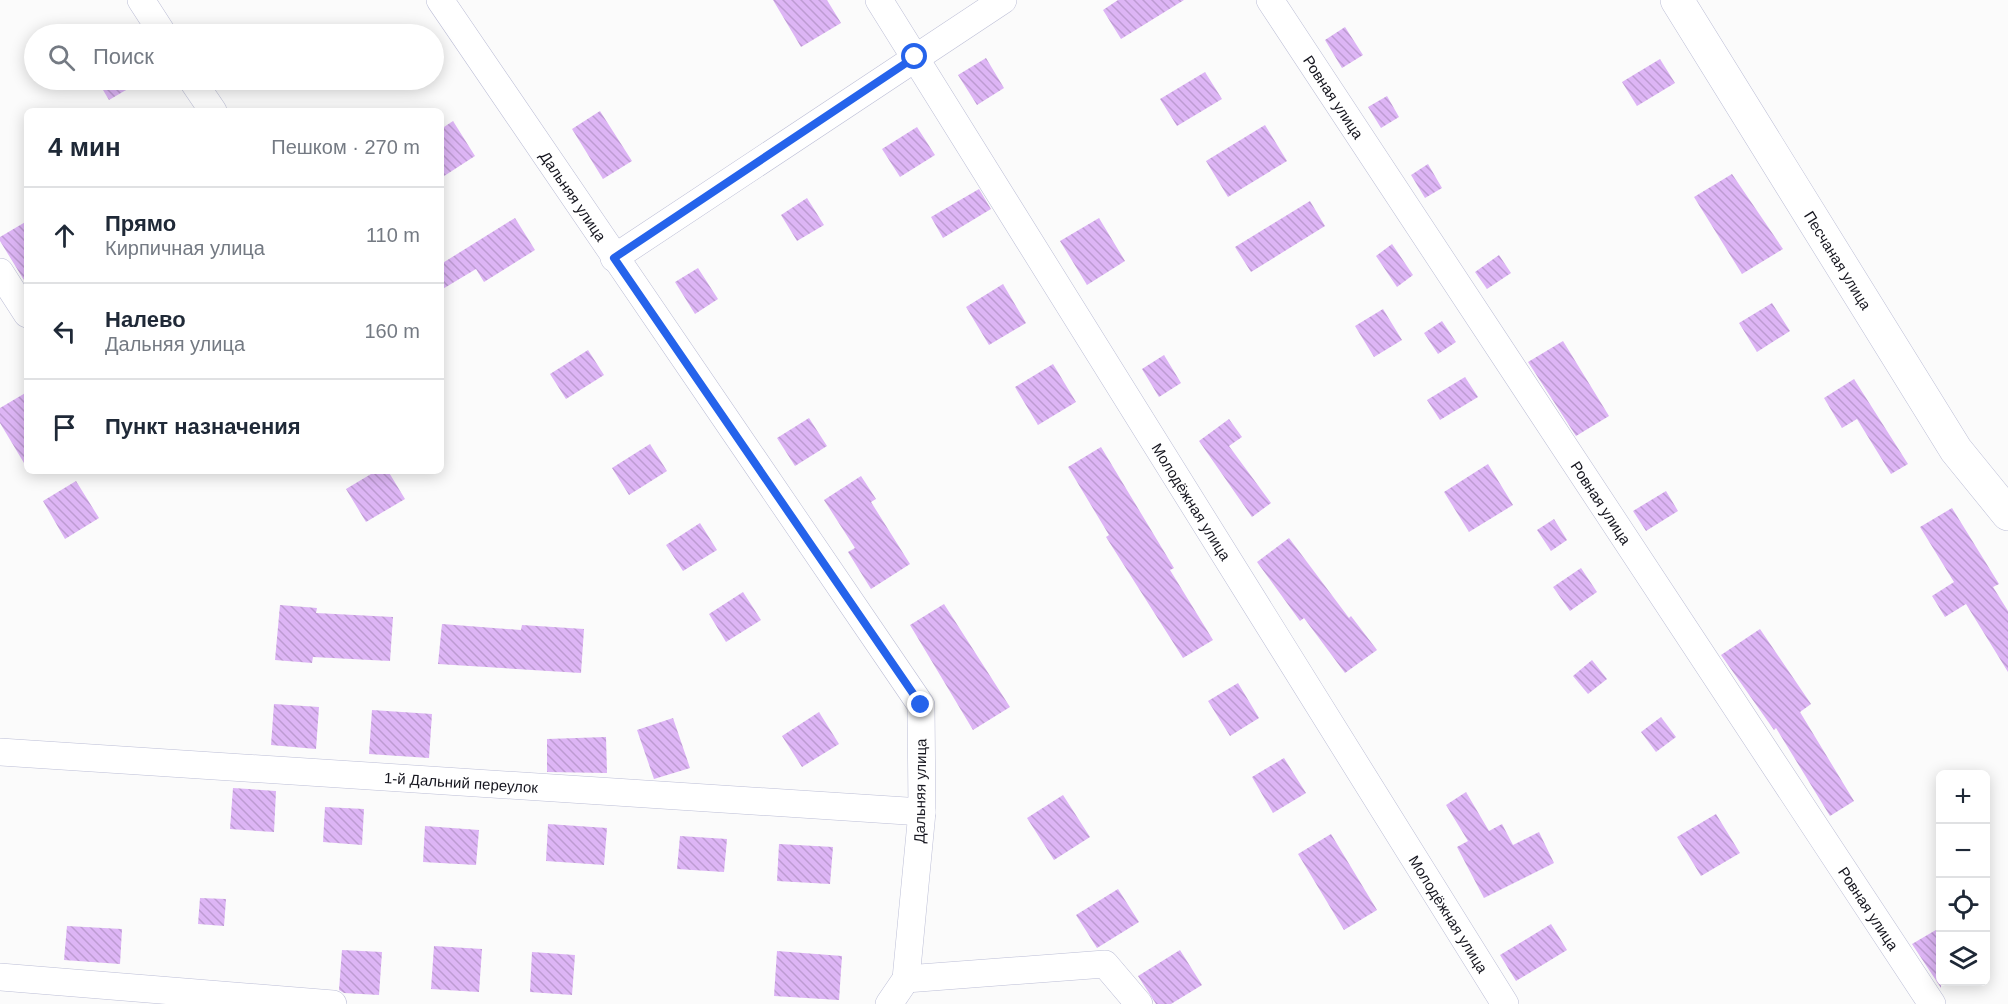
<!DOCTYPE html>
<html lang="ru">
<head>
<meta charset="utf-8">
<style>
  body { margin:0; font-family:Arial,sans-serif; background:#f2f2f3; color:#1f2937 }
  .controls { position:absolute; right:18px; bottom:18px; display:grid; overflow:hidden; border-radius:9px; box-shadow:0 3px 15px #0003 }
  .controls button { width:54px; height:54px; display:grid; place-items:center; padding:0; border:0; border-bottom:2px solid #e0e1e3; background:#fff; color:#1f2937; font:30px sans-serif }
  .stop { position:absolute; width:18px; height:18px; margin:-14px; border:4px solid #2563eb; border-radius:50%; background:#fff }
  .stop.end { background:#2563eb; border-color:#fff; box-shadow:0 2px 6px #0008 }
  .list { margin:0; padding:0; list-style:none }
  h2 { display:flex; justify-content:space-between; align-items:center; height:78px; margin:0; padding:0 24px; font-size:26px }
  h2 small { font-size:20px; font-weight:400; color:#747a83 }
  .list li { display:grid; grid-template-columns:39px 1fr auto; gap:18px; align-items:center; box-sizing:border-box; height:96px; padding:0 24px; border-top:2px solid #e0e1e3 }
  .list b { display:block; font-size:22px; white-space:nowrap }
  .list p { margin:0; font-size:20px; white-space:nowrap; color:#747a83 }
  .list em { font-size:20px; font-style:normal; color:#747a83 }
  .icon { flex:none; width:33px; height:33px; fill:none; stroke:currentColor; stroke-width:2; stroke-linecap:round; stroke-linejoin:round }
  .map { position:relative; flex:none; width:2008px; height:1004px; overflow:hidden }
  .search { position:absolute; background:#fff; box-shadow:0 3px 15px #0003; left:24px; top:24px; width:420px; height:66px; display:flex; align-items:center; gap:15px; box-sizing:border-box; padding:0 21px; border-radius:33px; color:#747a83; font-size:22px }
  .panel { position:absolute; background:#fff; box-shadow:0 3px 15px #0003; left:24px; top:108px; width:420px; height:366px; border-radius:9px }
  .map>svg:first-child { display:block }
  .building { fill:url(#building-back-hatch) }
  .lines { fill:none; stroke-linecap:round; stroke-linejoin:round }
  .minor-casing { stroke:#bcbed6; stroke-width:28 }
  .tertiary-casing { stroke:#bcbed6; stroke-width:34 }
  .minor { stroke:#fff; stroke-width:27 }
  .tertiary { stroke:#fff; stroke-width:33 }
  .route { stroke:#2563eb; stroke-width:8 }
  .labels { text-anchor:middle; dominant-baseline:central; stroke-width:4.5; stroke-linejoin:round; paint-order:stroke }
  .street-label { font-size:15px; fill:#16161f; stroke:#fff }
</style>
</head>
<body>
<div class="map">
<svg width="2008" height="1004" viewBox="0 0 2008 1004">
  <defs>
    <pattern id="building-back-hatch" width="6" height="6" patternUnits="userSpaceOnUse" patternTransform="scale(1.5)"><rect width="6" height="6" fill="#ddb5f5"/><path d="M-1 5l2 2M0 0l6 6M5-1l2 2" fill="none" stroke="#bd9bd2"/></pattern>
  </defs>
  <rect width="100%" height="100%" fill="#fbfbfb"/>
  <path class="building" d="M 773,0 L 827,0 L 841,23 L 801,47 Z
    M 1118,0 L 1184,0 L 1121,39 L 1103,10 Z
    M 1345,27 L 1363,55 L 1342,68 L 1325,40 Z
    M 986,58 L 1004,88 L 977,105 L 958,75 Z
    M 1660,59 L 1675,83 L 1637,106 L 1622,82 Z
    M 1205,72 L 1222,99 L 1177,126 L 1160,99 Z
    M 97,80 L 143,80 L 109,100 Z
    M 1387,96 L 1399,117 L 1381,128 L 1368,107 Z
    M 600,111 L 632,161 L 603,179 L 572,129 Z
    M 453,121 L 475,156 L 441,178 L 441,129 Z
    M 1265,125 L 1287,161 L 1228,197 L 1206,161 Z
    M 917,127 L 935,155 L 900,177 L 882,149 Z
    M 1428,164 L 1442,188 L 1425,198 L 1411,175 Z
    M 1732,174 L 1783,249 L 1742,274 L 1694,197 Z
    M 979,189 L 991,209 L 943,238 L 931,217 Z
    M 807,198 L 824,225 L 797,241 L 781,215 Z
    M 1310,201 L 1325,226 L 1251,272 L 1235,247 Z
    M 515,218 L 535,250 L 484,282 L 476,269 L 441,290 L 441,264 Z
    M 1099,218 L 1125,261 L 1087,285 L 1060,241 Z
    M 27,221 L 27,285 L 0,241 L 0,237 Z
    M 1392,244 L 1413,275 L 1397,287 L 1376,256 Z
    M 1499,255 L 1511,273 L 1487,289 L 1475,272 Z
    M 698,268 L 718,299 L 695,314 L 675,282 Z
    M 1003,284 L 1026,323 L 989,345 L 966,307 Z
    M 1772,303 L 1790,331 L 1757,352 L 1739,323 Z
    M 1383,309 L 1402,340 L 1374,357 L 1355,326 Z
    M 1442,321 L 1456,342 L 1438,354 L 1424,333 Z
    M 1563,341 L 1609,416 L 1576,436 L 1528,362 Z
    M 588,350 L 604,375 L 566,399 L 550,374 Z
    M 1164,355 L 1181,383 L 1159,397 L 1142,369 Z
    M 1053,364 L 1076,402 L 1038,425 L 1015,387 Z
    M 1465,377 L 1478,397 L 1440,420 L 1427,400 Z
    M 1854,379 L 1908,464 L 1891,474 L 1857,419 L 1842,428 L 1824,398 Z
    M 27,392 L 27,468 L 0,423 L 0,408 Z
    M 809,418 L 827,446 L 795,466 L 777,438 Z
    M 1229,419 L 1242,437 L 1229,446 L 1271,503 L 1252,517 L 1199,441 Z
    M 650,444 L 667,471 L 629,495 L 612,468 Z
    M 1101,447 L 1174,568 L 1170,570 L 1213,640 L 1183,658 L 1106,537 L 1109,535 L 1068,467 Z
    M 1488,464 L 1513,505 L 1469,532 L 1444,492 Z
    M 376,471 L 388,471 L 405,499 L 366,522 L 346,489 Z
    M 861,476 L 876,499 L 871,502 L 910,564 L 871,589 L 848,552 L 855,548 L 824,500 Z
    M 76,481 L 99,518 L 65,539 L 43,501 Z
    M 1666,491 L 1678,511 L 1646,531 L 1633,511 Z
    M 1952,508 L 1999,584 L 1993,587 L 2008,611 L 2008,672 L 1966,604 L 1945,617 L 1932,596 L 1954,582 L 1920,527 Z
    M 1554,519 L 1567,540 L 1551,551 L 1537,530 Z
    M 700,523 L 717,550 L 683,571 L 666,545 Z
    M 1289,538 L 1349,618 L 1351,616 L 1377,650 L 1345,673 L 1304,618 L 1300,621 L 1257,562 Z
    M 1581,568 L 1597,592 L 1570,611 L 1553,587 Z
    M 743,592 L 761,620 L 726,642 L 709,614 Z
    M 944,604 L 1010,707 L 973,730 L 910,625 Z
    M 280,605 L 317,608 L 316,613 L 393,617 L 390,661 L 313,657 L 312,663 L 275,660 Z
    M 442,624 L 521,630 L 522,625 L 584,629 L 581,673 L 438,664 Z
    M 1760,629 L 1811,704 L 1800,712 L 1854,801 L 1830,816 L 1776,728 L 1774,730 L 1721,655 Z
    M 1592,660 L 1607,679 L 1588,694 L 1573,676 Z
    M 1238,683 L 1259,718 L 1230,736 L 1208,701 Z
    M 274,704 L 319,707 L 316,749 L 271,745 Z
    M 372,710 L 432,714 L 429,758 L 369,754 Z
    M 819,712 L 839,744 L 802,767 L 782,736 Z
    M 1661,717 L 1676,737 L 1656,752 L 1641,732 Z
    M 673,718 L 690,768 L 654,779 L 637,730 Z
    M 606,737 L 607,773 L 547,772 L 547,739 Z
    M 1284,758 L 1306,793 L 1273,813 L 1252,777 Z
    M 233,788 L 276,791 L 274,832 L 230,829 Z
    M 1466,792 L 1489,831 L 1502,824 L 1513,845 L 1539,832 L 1554,863 L 1484,898 L 1457,847 L 1468,841 L 1446,805 Z
    M 1063,795 L 1090,837 L 1054,860 L 1027,818 Z
    M 325,807 L 364,809 L 362,845 L 323,842 Z
    M 1716,814 L 1740,853 L 1701,876 L 1677,837 Z
    M 548,824 L 607,828 L 604,865 L 546,861 Z
    M 425,826 L 479,830 L 476,865 L 423,862 Z
    M 1331,834 L 1377,910 L 1344,930 L 1298,854 Z
    M 680,836 L 727,839 L 724,872 L 677,869 Z
    M 779,844 L 833,847 L 830,884 L 777,881 Z
    M 1118,889 L 1139,922 L 1097,948 L 1076,915 Z
    M 200,898 L 226,899 L 224,926 L 198,924 Z
    M 1551,924 L 1567,950 L 1516,981 L 1500,955 Z
    M 67,926 L 122,929 L 120,964 L 64,960 Z
    M 1941,927 L 1941,988 L 1912,944 Z
    M 434,946 L 482,949 L 479,992 L 431,989 Z
    M 342,950 L 382,952 L 379,995 L 344,993 L 339,990 Z
    M 1180,950 L 1202,985 L 1171,1004 L 1156,1004 L 1138,976 Z
    M 777,951 L 842,956 L 839,1000 L 774,996 Z
    M 532,952 L 575,955 L 572,995 L 530,992 Z"/>
  <g class="lines">
    <defs>
      <g id="minor">
        <path d="M 141,0 L 163,34"/>
        <path id="s1" d="M 440,0 L 921,705 L 922,812 L 906,979 L 889,1004"/>
        <path id="s2" d="M 879,0 L 1505,1004"/>
        <path id="s3" d="M 1270,0 L 1932,1004"/>
        <path d="M 192,80 L 213,111"/>
        <path d="M 614,258 L 1003,0"/>
        <path d="M 0,272 L 27,314"/>
        <path id="s4" d="M 0,752 L 922,812"/>
        <path d="M 0,977 L 333,1004"/>
        <path d="M 906,979 L 1105,964 L 1139,1004"/>
      </g>
      <g id="tertiary">
        <path id="s5" d="M 1677,0 L 1956,450 L 2008,514"/>
      </g>
    </defs>
    <use href="#minor" class="minor-casing"/>
    <use href="#tertiary" class="tertiary-casing"/>
    <use href="#minor" class="minor"/>
    <use href="#tertiary" class="tertiary"/>
  </g>
  <g class="lines">
    <path class="route" d="M 915,57 L 614,258 L 921,705"/>
  </g>
  <g class="labels">
    <g class="street-label">
      <text stroke="none"><textPath href="#s3" startOffset="116">Ровная улица</textPath></text>
      <text stroke="none"><textPath href="#s1" startOffset="237">Дальняя улица</textPath></text>
      <text stroke="none"><textPath href="#s5" startOffset="306">Песчаная улица</textPath></text>
      <text stroke="none"><textPath href="#s2" startOffset="591">Молодёжная улица</textPath></text>
      <text stroke="none"><textPath href="#s3" startOffset="602">Ровная улица</textPath></text>
      <text stroke="none"><textPath href="#s4" startOffset="462">1-й Дальний переулок</textPath></text>
      <text transform="translate(920 791) rotate(-89)">Дальняя улица</text>
      <text stroke="none"><textPath href="#s3" startOffset="1088">Ровная улица</textPath></text>
      <text stroke="none"><textPath href="#s2" startOffset="1077">Молодёжная улица</textPath></text>
    </g>
  </g>
</svg>
<div class="controls">
<button>+</button>
<button>−</button>
<button><svg class="icon" aria-label="locate" viewBox="0 0 24 24"><circle cx="12" cy="12" r="6"/><path d="M12 2v4M12 18v4M2 12h4M18 12h4"/></svg></button>
<button><svg class="icon" aria-label="layers" viewBox="0 0 24 24"><path d="M12 4l9 5-9 5-9-5zM3 14l9 5 9-5"/></svg></button>
</div>
<div class="stop" style="left:915px;top:57px"></div>
<div class="stop end" style="left:921px;top:705px"></div>
<div class="search"><svg class="icon" aria-label="search" viewBox="0 0 24 24"><circle cx="10" cy="10" r="6"/><path d="M15 15l6 6"/></svg>Поиск</div>
<section class="panel">
<h2>4 мин<small>Пешком · 270 m</small></h2>
<ul class="list">
<li><svg class="icon" aria-label="ahead" viewBox="0 0 24 24"><path d="M12 20V5M6 11l6-6 6 6"/></svg><div><b>Прямо</b><p>Кирпичная улица</p></div><em>110 m</em></li>
<li><svg class="icon" aria-label="left" viewBox="0 0 24 24"><path d="M17 20v-9H6M10 6l-5 5 5 5"/></svg><div><b>Налево</b><p>Дальняя улица</p></div><em>160 m</em></li>
<li><svg class="icon" aria-label="arrive" viewBox="0 0 24 24"><path d="M6 21V4h12l-3 4 3 4H6"/></svg><div><b>Пункт назначения</b></div></li>
</ul>
</section>
</div>
</body>
</html>
